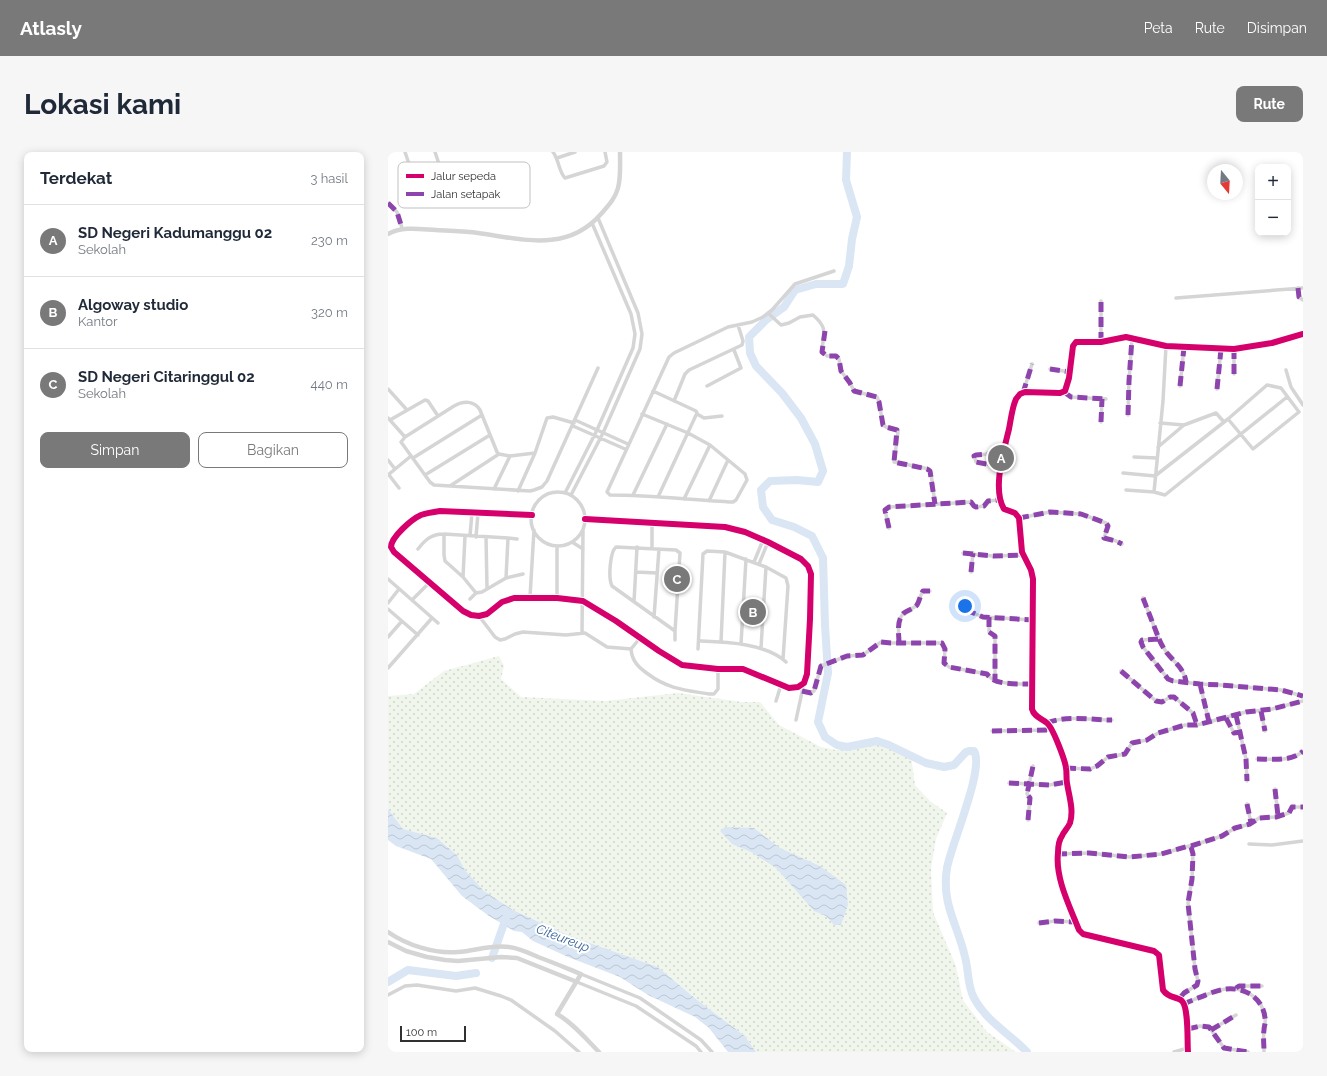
<!DOCTYPE html>
<html lang="id">
<head>
<meta charset="utf-8">
<style>
  body { margin:0; font-family:Raleway,sans-serif; background:#f6f6f7; color:#1f2937 }
  .controls { position:absolute; right:12px; top:12px; display:grid; overflow:hidden; border-radius:8px; box-shadow:0 2px 10px #0003 }
  .controls button { width:36px; height:36px; display:grid; place-items:center; padding:0; border:0; border-bottom:1px solid #e0e1e3; background:#fff; color:#1f2937; font:20px sans-serif }
  .compass { position:absolute; left:819px; top:12px; width:36px; height:36px; border-radius:50%; background:#fff; box-shadow:0 2px 10px #0003; rotate:162deg }
  .scale { position:absolute; left:12px; bottom:10px; width:66px; box-sizing:border-box; padding-left:4px; border:2px solid #313131; border-top:0; font-size:11px; line-height:14px; white-space:nowrap; color:#313131; -webkit-text-stroke:3px #fff; paint-order:stroke }
  .you { position:absolute; left:577px; top:454px; width:14px; height:14px; margin:-10px; border:3px solid #fff; border-radius:50%; background:#1a73e8; box-shadow:0 0 0 6px #1a73e833 }
  .badge { display:grid; place-items:center; width:26px; height:26px; border-radius:50%; background:#797979; color:#fff; font-size:13px; font-weight:700 }
  .pin { position:absolute; translate:-50% -50%; border:2px solid #fff; box-shadow:0 1px 4px #0006 }
  .list { margin:0; padding:0; list-style:none }
  h2 { display:flex; justify-content:space-between; align-items:center; height:52px; margin:0; padding:0 16px; font-size:17px }
  h2 small { font-size:13px; font-weight:400; color:#747a83 }
  .list li { display:grid; grid-template-columns:26px 1fr auto; gap:12px; align-items:center; box-sizing:border-box; height:72px; padding:0 16px; border-top:1px solid #e0e1e3 }
  .list b { display:block; font-size:15px; white-space:nowrap }
  .list p { margin:0; font-size:13px; white-space:nowrap; color:#747a83 }
  .list em { font-size:13px; font-style:normal; color:#747a83 }
  .actions { display:flex; gap:8px; padding:12px 16px }
  .actions a { flex:1; padding:9px 0; border:1px solid #797979; border-radius:8px; text-align:center; font-size:14px; color:#797979 }
  .actions .main { background:#797979; color:#fff }
  .map { position:relative; flex:none; width:915px; height:900px; overflow:hidden; border-radius:8px }
  header { display:flex; align-items:center; gap:24px; box-sizing:border-box; height:56px; padding:0 20px; background:#797979; color:#fff }
  header strong { font-size:19px }
  nav { display:flex; gap:22px; margin-inline-start:auto; font-size:14px }
  .intro { display:flex; align-items:center; justify-content:space-between; box-sizing:border-box; height:96px; padding:0 24px }
  h1 { margin:0; font-size:28px }
  .button { padding:10px 18px; border-radius:8px; background:#797979; color:#fff; font-size:14px; font-weight:700 }
  main { display:flex; gap:24px; padding:0 24px }
  aside { flex:1; background:#fff; border-radius:8px; box-shadow:0 2px 10px #0003 }
  .map>svg:first-child { display:block }
  .grass { fill:url(#grass-dots) }
  .water { fill:url(#water-waves) }
  .lines { fill:none; stroke-linecap:round; stroke-linejoin:round }
  .river { stroke:#dae6f4; stroke-width:8 }
  .minor { stroke:#d5d5d5; stroke-width:3.5 }
  .tertiary { stroke:#d5d5d5; stroke-width:4.5 }
  .quiet { stroke:#8e44ad; stroke-width:5; stroke-dasharray:10 5; stroke-linecap:butt }
  .cycleway-casing { stroke:#fff; stroke-width:8 }
  .cycleway { stroke:#d6006c; stroke-width:6 }
  .labels { text-anchor:middle; dominant-baseline:central; stroke-width:4; stroke-linejoin:round; paint-order:stroke }
  .water-label { font-size:13px; font-style:italic; fill:#37659b; stroke:#fff }
  .key { fill:#fff; stroke:#c1c1c1; stroke-width:1 }
  .key-label { font-size:11px; fill:#313131 }
</style>
</head>
<body>
<header>
<strong>Atlasly</strong>
<nav><a>Peta</a><a>Rute</a><a>Disimpan</a></nav>
</header>
<div class="intro"><h1>Lokasi kami</h1><a class="button">Rute</a></div>
<main>
<aside>
<h2>Terdekat<small>3 hasil</small></h2>
<ul class="list">
<li><span class="badge">A</span><div><b>SD Negeri Kadumanggu 02</b><p>Sekolah</p></div><em>230 m</em></li>
<li><span class="badge">B</span><div><b>Algoway studio</b><p>Kantor</p></div><em>320 m</em></li>
<li><span class="badge">C</span><div><b>SD Negeri Citaringgul 02</b><p>Sekolah</p></div><em>440 m</em></li>
</ul>
<div class="actions"><a class="main">Simpan</a><a>Bagikan</a></div>
</aside>
<div class="map">
<svg width="915" height="900" viewBox="0 0 915 900">
  <defs>
    <pattern id="grass-dots" width="8" height="8" patternUnits="userSpaceOnUse"><rect width="8" height="8" fill="#f1f6ed"/><path d="M2 2h.1M6 6h.1" fill="none" stroke="#cfd3cc" stroke-width="1.8" stroke-linecap="round"/></pattern>
    <pattern id="water-waves" width="16" height="10" patternUnits="userSpaceOnUse"><rect width="16" height="10" fill="#dae6f4"/><path d="M0 5q4-4 8 0t8 0" fill="none" stroke="#bcc6d2"/></pattern>
  </defs>
  <rect width="100%" height="100%" fill="#fff"/>
  <path class="grass" d="M 111,504 L 116,514 L 113,527 L 133,545 L 217,549 L 290,541 L 354,550 L 372,550 L 391,573 L 433,595 L 448,598 L 489,589 L 501,593 L 523,604 L 527,633 L 542,649 L 559,661 L 548,687 L 543,717 L 545,760 L 568,814 L 575,848 L 599,880 L 628,900 L 368,900 L 357,884 L 308,847 L 270,815 L 182,784 L 125,758 L 96,739 L 77,718 L 69,703 L 49,686 L 14,677 L 0,657 L 0,544 L 26,542 L 56,519 Z"/>
  <path class="water" d="M 0,657 L 15,677 L 49,686 L 69,703 L 77,718 L 96,739 L 125,758 L 182,784 L 270,815 L 308,847 L 357,884 L 368,900 L 340,900 L 321,876 L 307,865 L 260,843 L 232,825 L 180,805 L 145,789 L 134,780 L 126,779 L 101,764 L 74,744 L 43,707 L 8,694 L 0,688 Z
    M 337,675 L 366,676 L 392,696 L 432,714 L 458,733 L 460,753 L 453,773 L 446,773 L 438,764 L 426,759 L 388,716 L 363,700 L 344,692 L 332,679 Z"/>
  <g class="lines">
    <path class="river" d="M 459,0 L 458,28 L 469,65 L 464,87 L 461,114 L 455,132 L 428,132 L 407,138 L 396,155 L 378,168 L 361,185 L 362,201 L 368,214 L 394,241 L 413,266 L 427,292 L 435,319 L 430,330 L 409,328 L 382,329 L 373,338 L 375,355 L 384,368 L 406,375 L 424,384 L 435,406 L 437,473 L 440,521 L 430,570 L 437,585 L 449,593 L 459,595 L 489,589 L 501,593 L 538,611 L 556,615 L 566,613 L 578,600 L 581,599 L 586,599 C 597,616 563,693 559,716 C 553,752 570,773 577,805 C 581,819 579,833 586,846 C 598,869 622,882 639,900
      M 104,806 L 119,763
      M 0,830 L 20,818 L 68,824 L 88,821"/>
    <path class="minor" d="M 17,0 L 33,48 L 34,50 L 37,51 L 58,44 L 60,39 L 47,0
      M 165,0 C 171,8 171,20 177,26 L 216,14 L 219,10 L 217,0
      M 169,6 L 187,0
      M 0,51 L 9,60 L 14,76
      M 910,136 L 911,145 L 915,148
      M 788,146 L 915,136
      M 380,161 L 393,173 L 401,171 L 412,165 L 425,163 C 441,177 435,181 434,200 L 439,204 L 448,204 L 451,207 L 453,219 L 462,231 L 466,239 L 489,245 L 491,250 L 495,273 L 498,275 L 508,277 L 510,280 L 506,310 L 541,317 L 543,321 L 547,352
      M 713,190 L 713,149
      M 662,217 L 682,220
      M 898,218 L 903,235 L 915,253
      M 846,222 L 846,197
      M 319,234 L 353,216 L 346,198
      M 792,234 L 796,195
      M 0,237 L 19,258
      M 829,237 L 833,197
      M 265,239 L 308,259 L 309,261 L 270,345
      M 676,240 L 683,245 L 718,247
      M 635,241 L 644,212
      M 286,249 L 297,222 L 301,218 L 354,193 L 355,189 L 350,173
      M 254,262 L 300,281 L 322,293 L 357,322 L 359,328 L 348,348 L 345,350 C 304,348 263,343 222,343 L 219,340 L 281,205 L 286,201 L 340,175 L 364,170 L 375,165 L 384,158 L 407,132 L 446,119
      M 309,262 L 316,266 L 334,264
      M 740,263 L 741,229 L 744,186
      M 0,266 L 17,285
      M 2,268 L 37,248 L 40,249 L 50,264
      M 187,268 L 240,292
      M 713,270 L 714,247
      M 772,271 L 796,273 L 828,261 L 836,270
      M 185,274 L 237,297
      M 770,295 L 796,273
      M 147,301 L 122,304 L 111,302 L 109,300 L 92,258 C 86,248 75,249 66,254 L 17,285 L 13,290 L 42,330 L 46,333 L 142,339 L 146,338 L 154,335 L 159,329 L 210,216
      M 746,305 L 769,306
      M 25,306 L 94,263
      M 0,308 L 7,317
      M 613,315 L 588,310 L 586,304 L 588,303 L 603,302 L 615,305
      M 735,321 L 767,324 L 840,267 L 879,233 L 893,236 L 911,260 L 865,297 L 840,267
      M 0,323 L 23,304
      M 1,323 L 11,336
      M 37,323 L 102,283
      M 62,334 L 111,302
      M 106,337 L 122,304
      M 738,338 L 766,340 L 777,343 L 899,245
      M 130,339 L 147,301 L 159,266 L 165,265 L 186,271
      M 766,340 L 775,249 L 778,194
      M143 367a27 27 0 1 1 54 0a27 27 0 1 1-54 0Z
      M 177,341 L 209,278 L 245,196 L 247,182 L 243,162 L 204,71
      M 183,343 L 215,281 L 252,197 L 254,182 L 250,161 L 210,66
      M 245,343 L 279,272
      M 296,347 L 322,293
      M 321,349 L 340,308
      M 144,363 L 52,359 C 45,360 39,361 33,363 C 24,367 3,385 3,395 L 6,400 L 75,459 L 83,463 L 91,464 L 99,462 L 114,450 L 126,446 L 169,446 L 195,449 L 228,469 L 271,499 L 294,513 L 330,517 L 355,517 L 401,536 L 410,535 L 416,531 L 419,522 L 422,467 L 423,422 L 420,414 L 413,407 L 380,390 L 357,380 L 337,375 L 197,367
      M 631,366 L 662,360 L 693,362 L 718,371 L 720,374 L 716,386 L 728,389 L 734,392
      M 264,371 L 264,396
      M 501,376 L 497,358 L 501,355 L 583,350 L 586,354 L 588,355 L 596,354 L 600,349 L 612,348
      M 82,384 L 84,360
      M 88,385 L 90,361
      M 98,385 L 99,436
      M 120,386 L 129,387
      M 184,390 L 195,397
      M 169,394 L 169,446
      M 30,397 C 37,388 43,382 56,382
      M 575,401 L 605,404 L 635,403
      M 366,410 L 375,388
      M 371,412 L 380,390
      M 248,420 L 269,421
      M 583,420 L 585,401
      M 75,425 L 77,384
      M 118,426 L 120,386 L 56,382 L 56,403 L 57,409 L 75,425 L 88,441 L 94,440 L 118,426 L 135,422
      M 0,427 L 50,471
      M 142,445 L 146,378
      M 755,446 L 771,487 L 754,488 L 753,490 L 755,495 L 780,527 L 785,529 L 812,532 L 833,533 L 893,538 L 915,544
      M 82,447 L 88,441
      M 24,448 L 41,431
      M 356,449 L 376,450
      M 246,450 L 249,395
      M 0,451 L 11,437
      M 0,457 L 30,483
      M 578,458 L 595,465 L 645,468
      M 91,464 L 107,485 L 112,488 L 117,487 L 127,482 L 135,480 L 178,483 L 197,481 L 219,495 L 243,497
      M 266,465 L 271,397
      M 601,465 L 601,480 L 607,484 L 607,529
      M 194,481 L 195,378
      M 0,485 L 14,469
      M 252,486 L 243,497 C 244,509 250,515 260,522 C 280,537 297,538 321,542 L 326,542 L 330,537 L 330,517
      M 771,487 C 773,492 776,497 779,501 C 787,511 797,517 798,531
      M 287,488 L 287,479 L 224,434 C 220,426 222,400 228,395 L 288,398 L 292,401 L 287,479
      M 311,489 C 337,490 378,491 398,510
      M 333,490 L 337,400
      M 511,491 C 511,482 508,468 516,461 C 520,458 525,457 529,453 C 532,448 532,443 535,439 L 542,439
      M 353,492 L 358,407
      M 373,496 L 378,415
      M 310,497 L 315,402 L 319,399 L 337,400 L 378,415 L 398,426 L 400,434 L 395,507
      M 0,516 L 44,466
      M 733,519 L 768,549 L 774,550 L 782,545 L 786,545 L 805,561 L 809,573
      M 812,532 L 821,570
      M 414,539 L 423,541 L 426,539 L 433,514 L 459,504 L 475,503 L 493,490 L 503,491 L 554,491 L 557,497 L 556,511 L 561,515 L 599,522 C 600,523 601,525 603,526 C 610,533 635,532 644,532
      M 388,549 L 393,533
      M 873,559 L 877,579
      M 848,563 L 858,607 L 859,629
      M 838,566 L 846,581 L 853,580
      M 408,568 L 416,531
      M 659,571 C 679,563 703,568 724,568
      M 604,579 L 664,578
      M 869,607 C 884,607 904,610 915,599
      M 678,616 L 702,617 L 709,614 L 720,605 L 737,602 L 744,591 L 759,588 L 770,581 L 797,573 L 809,573 L 858,560 L 884,557 L 915,549
      M 621,631 L 661,633 L 679,630
      M 887,637 L 890,664
      M 859,652 L 863,671
      M 640,668 L 642,646 L 639,642 L 645,614
      M 861,692 L 884,693 L 915,689
      M 803,694 L 834,684 L 847,676 L 862,672 L 871,666 L 888,665 L 901,661 L 904,655 L 915,655
      M 669,702 L 701,701 L 742,705 L 773,702 L 801,694 L 803,695 L 805,702 L 804,727 L 800,751 L 807,817 L 810,829 L 809,833 L 796,841 L 791,847
      M 651,771 L 667,769 L 688,770
      M 193,822 L 252,846 L 313,888 L 324,900
      M 189,830 L 248,854 L 308,894 L 313,900
      M 847,837 L 851,834 L 874,834
      M 0,843 L 17,834 L 29,833 L 68,839 L 87,836 L 113,844 L 123,848 L 167,879 L 191,900
      M 796,853 L 800,850 C 811,846 827,838 838,837 C 857,835 875,846 877,866 C 878,871 876,874 876,878 C 875,885 876,893 876,900
      M 800,877 L 812,874 L 821,875 L 836,896 L 860,900
      M 823,878 L 848,863
      M 786,900 L 800,896
      M 800,900 C 799,890 801,856 794,849 C 789,844 781,847 775,838 L 771,803 L 766,799 L 695,782 L 691,778 C 682,755 667,726 670,701 C 670,696 671,688 674,684 C 676,679 680,676 682,671 C 686,658 681,644 679,631 C 678,626 679,621 678,616 C 677,608 665,576 659,571 C 653,566 646,565 644,557 L 645,427 L 643,418 L 634,400 L 631,366 L 627,361 L 616,357 C 604,337 616,298 621,277 C 623,267 624,256 628,247 L 632,242 L 637,240 L 672,241 L 677,239 L 681,226 L 685,194 L 688,190 L 713,190 L 738,185 L 778,194 L 846,197 L 884,191 L 915,182"/>
    <path class="tertiary" d="M 0,82 C 15,74 31,77 48,78 C 62,79 76,79 90,81 C 134,87 179,101 213,62 C 220,54 227,47 230,36 C 233,25 232,12 232,0
      M 0,780 C 19,793 46,802 70,800 C 87,799 104,792 121,795 C 131,796 141,801 150,805 C 164,810 178,816 193,822 L 169,862 C 185,871 198,887 211,900
      M 0,790 L 18,799 L 39,805 L 57,808 L 70,809 L 113,805 L 129,806 L 189,830"/>
    <path class="quiet" d="M 0,51 L 9,60 L 14,76
      M 910,136 L 911,145 L 915,148
      M 437,179 L 434,200 L 439,204 L 448,204 L 451,207 L 453,219 L 462,231 L 466,239 L 489,245 L 491,250 L 495,273 L 498,275 L 509,278 L 506,310 L 539,317 L 542,319 L 547,352
      M 713,190 L 713,149
      M 662,217 L 682,220
      M 846,222 L 846,197
      M 792,234 L 796,195
      M 829,237 L 833,197
      M 676,240 L 683,245 L 718,247
      M 635,241 L 644,212
      M 740,263 L 741,229 L 744,186
      M 713,270 L 714,247
      M 613,315 L 588,310 L 586,304 L 588,303 L 603,302 L 615,305
      M 631,366 L 662,360 L 693,362 L 718,371 L 720,374 L 716,386 L 728,389 L 734,392
      M 501,376 L 497,358 L 501,355 L 583,350 L 586,354 L 588,355 L 596,354 L 600,349 L 612,348
      M 575,401 L 605,404 L 635,403
      M 583,420 L 585,401
      M 755,446 L 771,487 L 754,488 L 753,490 L 755,495 L 780,527 L 785,529 L 812,532 L 833,533 L 893,538 L 915,544
      M 578,458 L 595,465 L 645,468
      M 601,465 L 601,480 L 607,484 L 607,529
      M 771,487 C 773,492 776,497 779,501 C 787,511 797,517 798,531
      M 511,491 C 511,482 508,468 516,461 C 520,458 525,457 529,453 C 532,448 532,443 535,439 L 542,439
      M 733,519 L 768,549 L 774,550 L 782,545 L 786,545 L 805,561 L 809,573
      M 812,532 L 821,570
      M 414,539 L 423,541 L 426,539 L 433,514 L 459,504 L 475,503 L 493,490 L 503,491 L 554,491 L 557,497 L 556,511 L 561,515 L 599,522 C 600,523 601,525 603,526 C 610,533 635,532 644,532
      M 873,559 L 877,579
      M 848,563 L 858,607 L 859,629
      M 838,566 L 846,581 L 853,580
      M 659,571 C 679,563 703,568 724,568
      M 604,579 L 664,578
      M 869,607 C 884,607 904,610 915,599
      M 678,616 L 702,617 L 709,614 L 720,605 L 737,602 L 744,591 L 759,588 L 770,581 L 797,573 L 809,573 L 858,560 L 884,557 L 915,549
      M 621,631 L 661,633 L 679,630
      M 887,637 L 890,664
      M 859,652 L 863,671
      M 640,668 L 642,646 L 639,642 L 645,614
      M 803,694 L 834,684 L 847,676 L 862,672 L 871,666 L 888,665 L 901,661 L 904,655 L 915,655
      M 669,702 L 701,701 L 742,705 L 773,702 L 801,694 L 803,695 L 805,702 L 804,727 L 800,751 L 807,817 L 810,829 L 809,833 L 796,841 L 791,847
      M 651,771 L 667,769 L 688,770
      M 848,836 L 851,834 L 874,834
      M 796,853 L 800,850 C 811,846 827,838 838,837 C 857,835 875,846 877,866 C 878,871 876,874 876,878 C 875,885 876,893 876,900
      M 800,877 L 812,874 L 821,875 L 836,896 L 860,900
      M 823,878 L 848,863"/>
    <defs>
      <path id="cycleway" d="M 144,363 L 52,359 C 45,360 39,361 33,363 C 24,367 3,385 3,395 L 6,400 L 75,459 L 83,463 L 91,464 L 99,462 L 114,450 L 126,446 L 169,446 L 195,449 L 228,469 L 271,499 L 294,513 L 330,517 L 355,517 L 401,536 L 410,535 L 416,531 L 419,522 L 422,467 L 423,422 L 420,414 L 413,407 L 380,390 L 357,380 L 337,375 L 197,367
        M 800,900 C 799,890 801,856 794,849 C 789,844 781,847 775,838 L 771,803 L 766,799 L 695,782 L 691,778 C 682,755 667,726 670,701 C 670,696 671,688 674,684 C 676,679 680,676 682,671 C 686,658 681,644 679,631 C 678,626 679,621 678,616 C 677,608 665,576 659,571 C 653,566 646,565 644,557 L 645,427 L 643,418 L 634,400 L 631,366 L 627,361 L 616,357 C 604,337 616,298 621,277 C 623,267 624,256 628,247 L 632,242 L 637,240 L 672,241 L 677,239 L 681,226 L 685,194 L 688,190 L 713,190 L 738,185 L 778,194 L 846,197 L 884,191 L 915,182"/>
    </defs>
    <use href="#cycleway" class="cycleway-casing"/>
    <use href="#cycleway" class="cycleway"/>
  </g>
  <g class="labels">
    <g class="water-label">
      <text transform="translate(175 786) rotate(21)">Citeureup</text>
    </g>
  </g>
  <rect x="10" y="10" width="132" height="46" rx="6" class="key"/>
  <rect x="18" y="22" width="18" height="4" fill="#d6006c"/>
  <rect x="18" y="40" width="18" height="4" fill="#8e44ad"/>
  <g class="key-label">
    <text x="43" y="28">Jalur sepeda</text>
    <text x="43" y="46">Jalan setapak</text>
  </g>
</svg>
<div class="controls">
<button>+</button>
<button>−</button>
</div>
<svg class="compass" viewBox="-18 -18 36 36"><path d="M0-13l5 13h-10z" fill="#e53935"/><path d="M0 13l5-13h-10z" fill="#747a83"/></svg>
<div class="scale">100 m</div>
<div class="you"></div>
<div class="pin badge" style="left:613px;top:306px">A</div>
<div class="pin badge" style="left:365px;top:460px">B</div>
<div class="pin badge" style="left:289px;top:427px">C</div>
</div>
</main>
</body>
</html>
